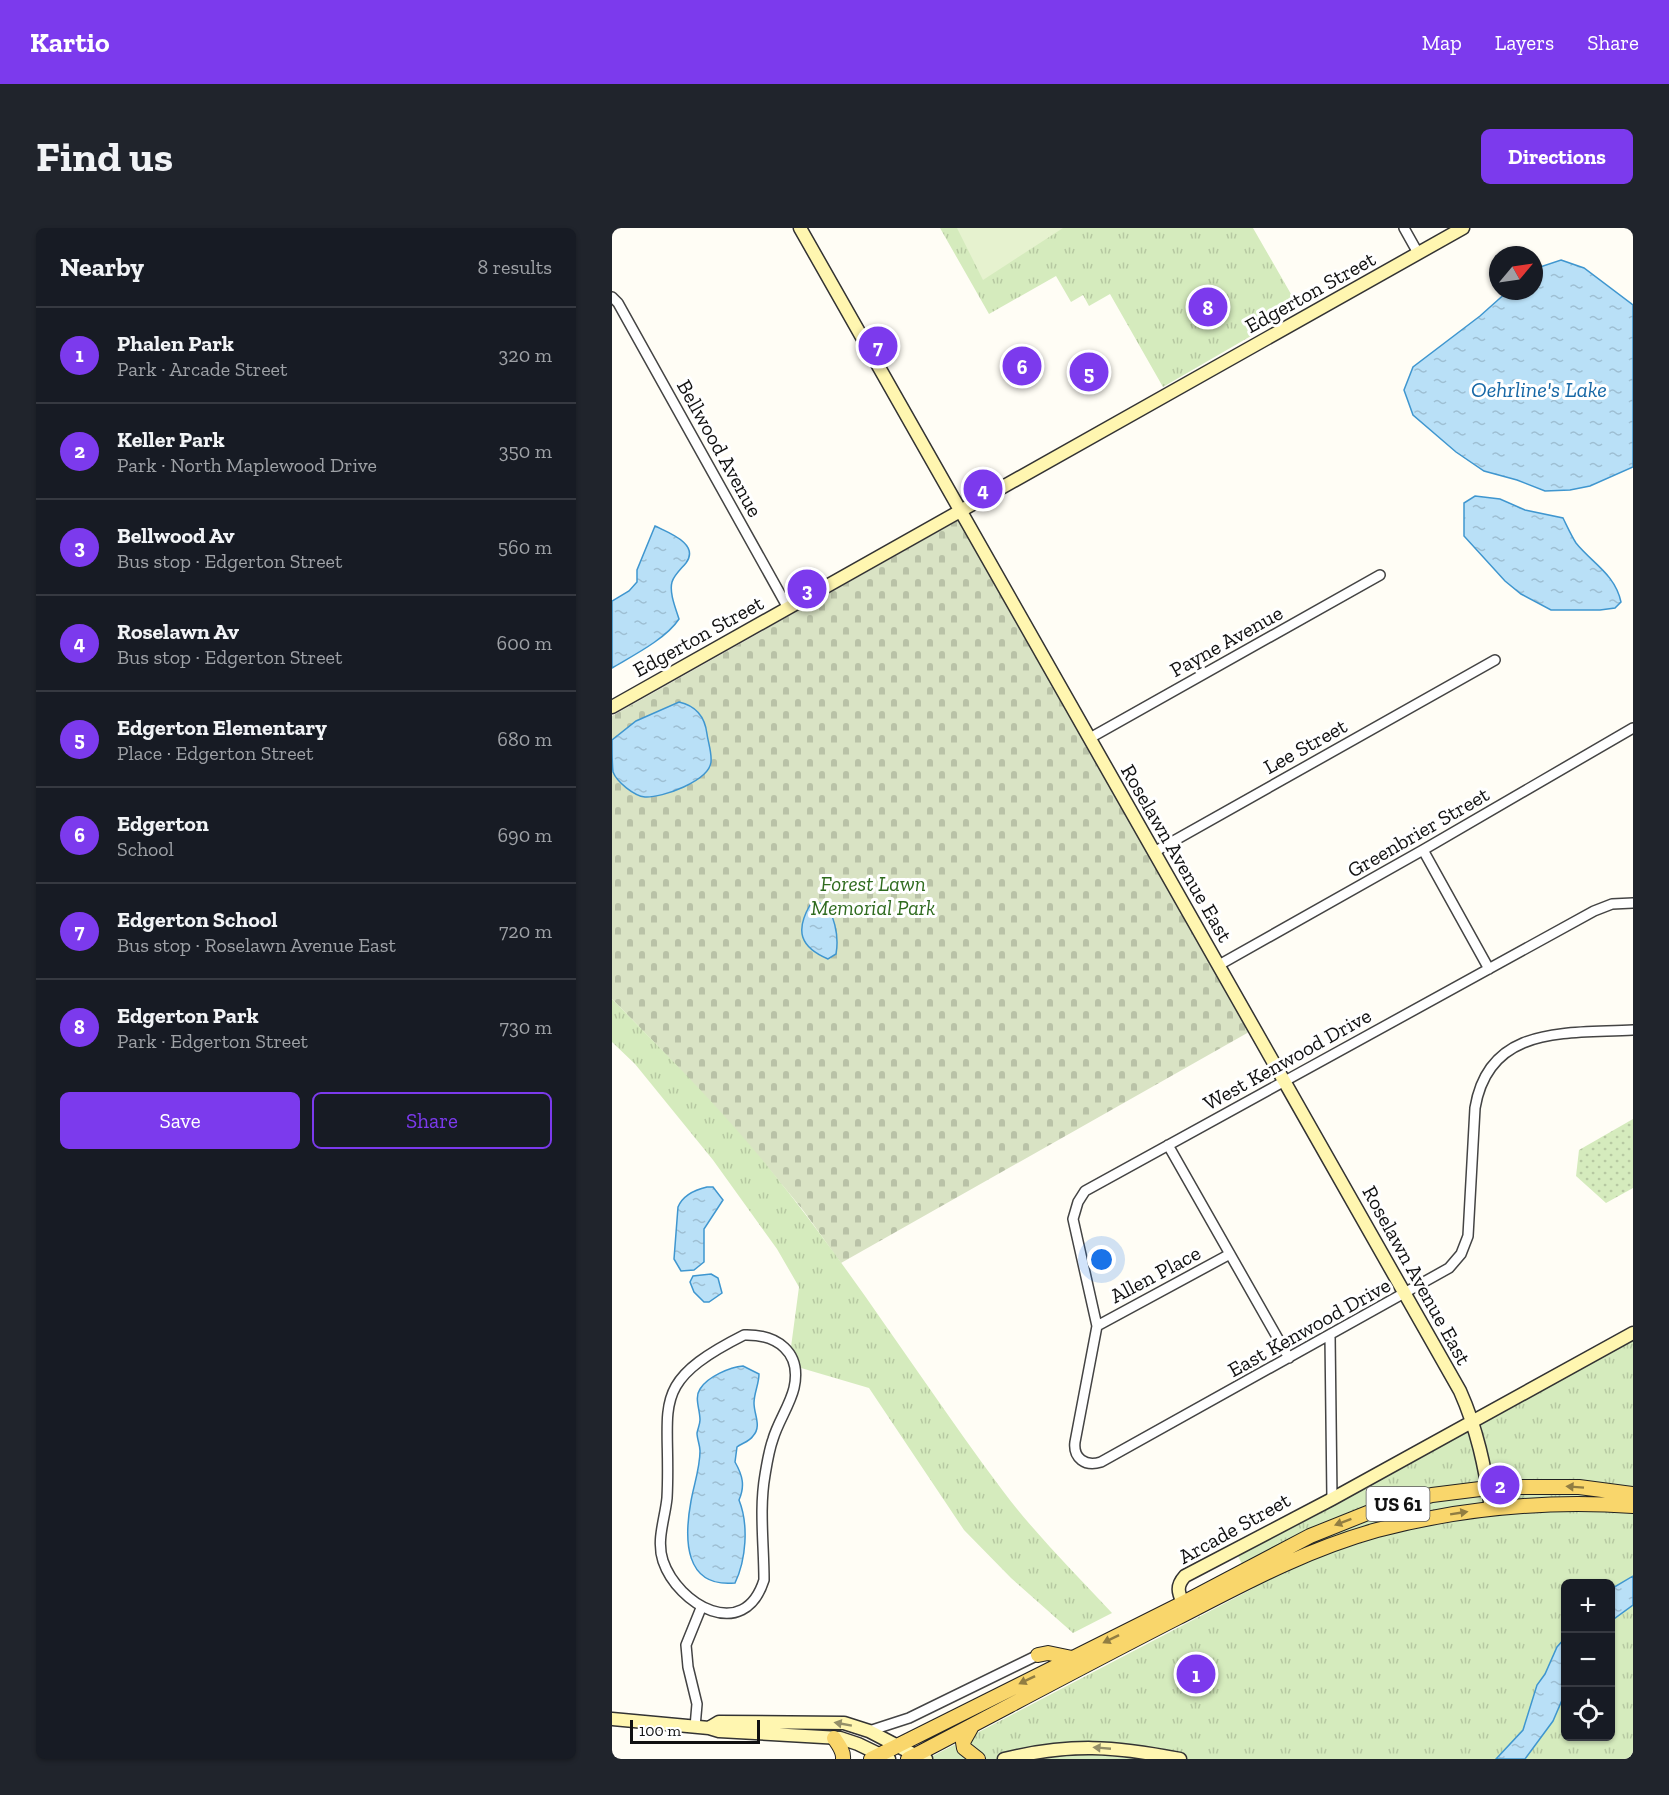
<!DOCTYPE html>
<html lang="en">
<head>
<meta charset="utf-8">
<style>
  body { margin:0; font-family:"Zilla Slab",serif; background:#20242c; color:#f1f3f6 }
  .controls { position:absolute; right:18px; bottom:18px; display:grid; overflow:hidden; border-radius:9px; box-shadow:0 2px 4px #0004 }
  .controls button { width:54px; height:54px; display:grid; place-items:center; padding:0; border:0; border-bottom:2px solid #363941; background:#171b24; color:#f1f3f6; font:30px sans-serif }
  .compass { position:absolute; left:877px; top:18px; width:54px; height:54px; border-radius:50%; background:#171b24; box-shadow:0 2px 4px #0004; rotate:61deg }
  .scale { position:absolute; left:18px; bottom:15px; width:130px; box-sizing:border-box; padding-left:6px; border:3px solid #111; border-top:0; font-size:16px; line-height:21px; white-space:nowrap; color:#111; -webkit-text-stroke:4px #fff; paint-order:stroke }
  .you { position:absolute; left:490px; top:1032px; width:21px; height:21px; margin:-15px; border:4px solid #fff; border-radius:50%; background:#1a73e8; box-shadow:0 0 0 9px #1a73e833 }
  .badge { display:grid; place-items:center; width:39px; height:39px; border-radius:50%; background:#7c3aed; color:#fff; font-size:20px; font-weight:700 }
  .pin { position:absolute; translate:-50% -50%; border:3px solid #fff; box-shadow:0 2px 6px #0006 }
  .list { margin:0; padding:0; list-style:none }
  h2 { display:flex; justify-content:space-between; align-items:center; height:78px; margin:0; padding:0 24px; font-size:26px }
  h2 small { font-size:20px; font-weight:400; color:#9ea1a6 }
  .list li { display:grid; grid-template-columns:39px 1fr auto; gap:18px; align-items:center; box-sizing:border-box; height:96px; padding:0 24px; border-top:2px solid #363941 }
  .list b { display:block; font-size:22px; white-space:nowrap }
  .list p { margin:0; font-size:20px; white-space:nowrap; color:#9ea1a6 }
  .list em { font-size:20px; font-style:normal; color:#9ea1a6 }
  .actions { display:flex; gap:12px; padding:18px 24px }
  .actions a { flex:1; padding:14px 0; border:2px solid #7c3aed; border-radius:9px; text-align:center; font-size:21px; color:#7c3aed }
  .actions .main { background:#7c3aed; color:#fff }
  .icon { flex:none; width:33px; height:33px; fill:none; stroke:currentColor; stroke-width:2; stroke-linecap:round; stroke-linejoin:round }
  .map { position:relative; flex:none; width:1021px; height:1531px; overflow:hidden; border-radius:9px }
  header { display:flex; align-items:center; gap:36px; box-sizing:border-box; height:84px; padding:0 30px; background:#7c3aed; color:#fff }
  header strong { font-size:28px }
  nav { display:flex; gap:33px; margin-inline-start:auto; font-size:21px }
  .intro { display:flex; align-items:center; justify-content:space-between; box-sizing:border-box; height:144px; padding:0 36px }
  h1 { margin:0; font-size:42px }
  .button { padding:15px 27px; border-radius:9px; background:#7c3aed; color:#fff; font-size:21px; font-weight:700 }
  main { display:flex; gap:36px; padding:0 36px }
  aside { flex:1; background:#171b24; border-radius:9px; box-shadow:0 2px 4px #0004 }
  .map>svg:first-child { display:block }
  .grass { fill:url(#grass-dots) }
  .cemetery { fill:url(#cemetery-stones) }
  .park { fill:url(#park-tufts); fill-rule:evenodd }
  .pitch { fill:#e6f2cf }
  .water { fill:url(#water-ripples); stroke:#3f96cf; stroke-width:1.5 }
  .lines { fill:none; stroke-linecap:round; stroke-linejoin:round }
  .street-casing { stroke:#444; stroke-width:12 }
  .secondary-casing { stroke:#333; stroke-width:15 }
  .primary-casing { stroke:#222; stroke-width:16 }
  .street { stroke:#fff; stroke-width:9 }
  .secondary { stroke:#fff6b0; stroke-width:12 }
  .primary { stroke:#f9d66b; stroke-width:14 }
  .oneway { fill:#917d42 }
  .oneway2 { fill:#948f68 }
  .labels { text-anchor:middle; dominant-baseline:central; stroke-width:6; stroke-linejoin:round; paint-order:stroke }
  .shield { fill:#fff; stroke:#585858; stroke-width:1.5 }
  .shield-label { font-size:20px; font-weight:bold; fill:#111 }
  .street-label { font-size:21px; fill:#111; stroke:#fff }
  .park-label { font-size:21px; font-style:italic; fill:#2f6b1f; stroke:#fff }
  .water-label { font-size:22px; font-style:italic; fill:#1768a6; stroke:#fff }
</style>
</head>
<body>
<header>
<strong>Kartio</strong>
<nav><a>Map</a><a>Layers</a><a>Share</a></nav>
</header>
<div class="intro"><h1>Find us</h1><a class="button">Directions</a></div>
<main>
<aside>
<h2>Nearby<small>8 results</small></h2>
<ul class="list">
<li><span class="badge">1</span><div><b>Phalen Park</b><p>Park · Arcade Street</p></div><em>320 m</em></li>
<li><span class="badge">2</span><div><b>Keller Park</b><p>Park · North Maplewood Drive</p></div><em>350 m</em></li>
<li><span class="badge">3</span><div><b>Bellwood Av</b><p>Bus stop · Edgerton Street</p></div><em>560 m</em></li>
<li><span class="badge">4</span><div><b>Roselawn Av</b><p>Bus stop · Edgerton Street</p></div><em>600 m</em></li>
<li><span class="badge">5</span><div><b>Edgerton Elementary</b><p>Place · Edgerton Street</p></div><em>680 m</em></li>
<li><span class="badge">6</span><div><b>Edgerton</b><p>School</p></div><em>690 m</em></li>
<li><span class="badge">7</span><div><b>Edgerton School</b><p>Bus stop · Roselawn Avenue East</p></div><em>720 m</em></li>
<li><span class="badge">8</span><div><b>Edgerton Park</b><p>Park · Edgerton Street</p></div><em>730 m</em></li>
</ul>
<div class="actions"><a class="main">Save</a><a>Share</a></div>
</aside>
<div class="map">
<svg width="1021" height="1531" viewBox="0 0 1021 1531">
  <defs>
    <pattern id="grass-dots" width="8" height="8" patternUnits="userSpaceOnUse" patternTransform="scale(1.5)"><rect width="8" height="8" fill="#d5ebbd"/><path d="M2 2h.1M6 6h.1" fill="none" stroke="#b6c8a1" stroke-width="1.8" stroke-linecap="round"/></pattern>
    <pattern id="cemetery-stones" width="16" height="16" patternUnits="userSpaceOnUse" patternTransform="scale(1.5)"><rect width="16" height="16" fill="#d9e3c4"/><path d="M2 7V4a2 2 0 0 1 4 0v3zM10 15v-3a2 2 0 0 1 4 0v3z" fill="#b9c2a7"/></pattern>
    <pattern id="park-tufts" width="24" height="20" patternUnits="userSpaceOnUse" patternTransform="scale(1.5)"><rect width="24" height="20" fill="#d5ebbd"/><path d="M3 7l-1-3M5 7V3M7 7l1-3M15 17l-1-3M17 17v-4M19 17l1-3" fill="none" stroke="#b6c8a1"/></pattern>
    <pattern id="water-ripples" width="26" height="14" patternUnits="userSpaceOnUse" patternTransform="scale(1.5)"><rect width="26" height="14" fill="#b9e0f7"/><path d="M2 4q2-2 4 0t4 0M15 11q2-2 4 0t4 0" fill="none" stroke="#9ebfd3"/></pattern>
  </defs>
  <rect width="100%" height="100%" fill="#fffdf5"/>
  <path class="grass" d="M 1021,891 L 1021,960 L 994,975 L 964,948 L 967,922 Z"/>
  <path class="cemetery" d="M 347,292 L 637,804 L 229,1035 C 212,1012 196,987 177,965 C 122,897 62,834 0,771 L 0,488 Z"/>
  <path class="park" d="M 328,0 L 641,0 L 687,80 L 551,159 L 498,66 L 477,78 L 471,67 L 459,74 L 444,48 L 377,86 Z
    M 0,771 C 62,834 126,898 180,969 C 254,1064 319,1167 391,1263 C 424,1307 463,1345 500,1385 L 461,1405 L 399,1350 L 352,1302 L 257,1160 L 189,1140 L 179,1119 L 187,1059 L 165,1021 L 101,932 L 23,836 L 0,814 Z
    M 1021,1111 L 1021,1531 L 315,1531 L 642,1360 L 626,1328 ZM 954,1356 L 999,1356 L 999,1508 L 954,1508 Z"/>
  <path class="pitch" d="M 345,0 L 451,0 L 371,52 Z"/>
  <path class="water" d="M 949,32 L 972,40 L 1021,77 L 1021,239 L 978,258 L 958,262 L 933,263 L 905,252 L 872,243 L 844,224 L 801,187 L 792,162 L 801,139 L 868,88 L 896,63 L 922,63 L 922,41 Z
    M 863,268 L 888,271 L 913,282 L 951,290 C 955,298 959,307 964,315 C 980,335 1003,346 1009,374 L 1003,380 L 988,382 L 939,382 L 909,366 L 893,353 L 852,308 L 852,275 Z
    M 43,298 C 57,305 88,316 74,335 C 69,341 62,347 60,354 C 57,365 64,381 67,391 C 54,411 20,428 0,440 L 0,373 L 17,363 L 25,354 L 25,342 Z
    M 67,474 C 85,478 93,489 95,506 C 96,514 100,525 99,534 C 97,553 50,570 33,569 C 22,568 5,554 1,544 C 0,536 0,522 0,512 L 24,493 Z
    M 207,675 L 216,678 C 223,693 227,710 224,726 L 216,731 C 188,719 183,703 198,677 Z
    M 95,959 L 101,959 L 111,972 L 92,1001 L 92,1034 L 82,1042 L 69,1043 L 62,1031 L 66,979 C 71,967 82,962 95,959 Z
    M 99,1046 L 106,1050 L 110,1065 L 97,1074 L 92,1074 L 82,1064 L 78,1054 L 81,1048 Z
    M 131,1138 L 147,1146 C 147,1156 142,1165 142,1175 C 142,1187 150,1198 141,1208 C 137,1214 130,1215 125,1219 L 123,1234 C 131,1248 133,1258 127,1272 C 137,1297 134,1332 123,1355 C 72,1360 72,1311 79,1273 C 82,1256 88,1240 88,1223 C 88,1217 85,1211 85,1205 C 86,1200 88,1196 88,1192 C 88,1181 82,1170 88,1161 C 95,1149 118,1139 131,1138 Z
    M 1021,1348 L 1021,1377 L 999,1393 L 999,1361 Z
    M 953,1410 L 953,1465 L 941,1493 L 913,1531 L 884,1531 L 911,1502 L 925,1457 L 933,1446 L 945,1419 Z"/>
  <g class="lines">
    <defs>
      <path id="street" d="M 792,0 L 806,25
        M 0,69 L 6,75 L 176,380
        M 478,510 L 768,347
        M 811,622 L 877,741
        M 542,624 L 883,432
        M 1021,675 L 1000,676 L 982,683 L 473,963 L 466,974 L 461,991 L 485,1098 L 463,1214 C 461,1230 473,1239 489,1234 L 837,1040 L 849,1026 L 856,1008 L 863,880 C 877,796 955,806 1021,802
        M 607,737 L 811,622 L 1021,500
        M 556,917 L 677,1130
        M 485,1098 L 618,1026
        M 132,1107 C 165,1106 190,1124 182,1160 C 178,1177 166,1194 161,1211 C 157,1222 155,1235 153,1247 C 147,1281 152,1317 152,1352 C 132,1415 66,1377 51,1333 C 44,1312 53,1291 55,1270 C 60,1176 33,1157 132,1107 Z
        M 718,1107 L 720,1271
        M 83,1499 L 85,1476 L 76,1439 L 74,1417 L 89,1380
        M 257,1503 L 297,1490 L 426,1427"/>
      <path id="secondary" d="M 188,0 L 848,1163 C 865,1201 873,1239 879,1280
        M 0,479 L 851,0
        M 571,1375 C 566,1364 564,1358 573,1348 L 720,1271 L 1021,1105
        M 0,1491 L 97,1500 L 107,1503 L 228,1510 L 246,1516 L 277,1531
        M 97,1500 L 107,1494 L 232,1495 L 257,1503 L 303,1527 L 314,1531
        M 392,1531 C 459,1515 502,1518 568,1531"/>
      <path id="primary" d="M 426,1427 L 436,1425 L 460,1430
        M 360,1498 L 351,1514 L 352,1520 L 366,1531
        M 222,1510 C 226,1516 232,1523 231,1531
        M 259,1531 L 571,1375 L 698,1308 L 758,1284 L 820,1267 L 884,1259 L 967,1259 L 1021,1266
        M 296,1531 C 386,1484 475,1436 565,1390 C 631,1356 693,1322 765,1302 C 849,1280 934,1272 1021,1278"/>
    </defs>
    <use href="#street" class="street-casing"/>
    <use href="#secondary" class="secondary-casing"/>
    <use href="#primary" class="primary-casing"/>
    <use href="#street" class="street"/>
    <use href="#secondary" class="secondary"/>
    <use href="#primary" class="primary"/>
  </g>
  <defs><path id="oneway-solid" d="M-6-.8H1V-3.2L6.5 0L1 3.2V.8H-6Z" transform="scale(1.5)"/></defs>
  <g class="oneway">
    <use href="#oneway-solid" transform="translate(963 1259) rotate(-176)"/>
    <use href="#oneway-solid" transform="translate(847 1285) rotate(-9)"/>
    <use href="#oneway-solid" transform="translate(731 1294) rotate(159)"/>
    <use href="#oneway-solid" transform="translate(499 1411) rotate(154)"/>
    <use href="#oneway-solid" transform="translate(415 1452) rotate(154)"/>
  </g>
  <g class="oneway2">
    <use href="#oneway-solid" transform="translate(231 1496) rotate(-170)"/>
    <use href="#oneway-solid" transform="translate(490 1520) rotate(-175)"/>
  </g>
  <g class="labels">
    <rect class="shield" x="754.5" y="1259" width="63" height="34" rx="4.5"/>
    <g class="shield-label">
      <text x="786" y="1276">US 61</text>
    </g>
    <g class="street-label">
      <text transform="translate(698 64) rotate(-29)">Edgerton Street</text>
      <text transform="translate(108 220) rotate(61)">Bellwood Avenue</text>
      <text transform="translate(86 408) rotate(-29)">Edgerton Street</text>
      <text transform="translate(614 413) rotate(-29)">Payne Avenue</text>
      <text transform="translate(693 518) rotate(-29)">Lee Street</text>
      <text transform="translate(806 604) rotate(-30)">Greenbrier Street</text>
      <text transform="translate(565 625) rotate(60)">Roselawn Avenue East</text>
      <text transform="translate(675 831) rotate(-29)">West Kenwood Drive</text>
      <text transform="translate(543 1046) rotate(-28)">Allen Place</text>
      <text transform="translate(805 1047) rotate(61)">Roselawn Avenue East</text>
      <text transform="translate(697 1099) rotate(-29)">East Kenwood Drive</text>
      <text transform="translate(622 1300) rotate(-29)">Arcade Street</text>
    </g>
    <g class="park-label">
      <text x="261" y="655">Forest Lawn<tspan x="261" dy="24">Memorial Park</tspan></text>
    </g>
    <g class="water-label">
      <text x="927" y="161">Oehrline's Lake</text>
    </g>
  </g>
</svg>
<div class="controls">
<button>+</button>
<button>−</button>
<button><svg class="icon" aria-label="locate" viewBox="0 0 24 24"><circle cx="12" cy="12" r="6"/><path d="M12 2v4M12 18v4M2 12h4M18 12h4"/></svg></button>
</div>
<svg class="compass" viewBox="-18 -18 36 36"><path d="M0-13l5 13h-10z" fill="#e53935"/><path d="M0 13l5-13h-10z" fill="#9ea1a6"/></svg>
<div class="scale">100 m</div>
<div class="you"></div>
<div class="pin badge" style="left:584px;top:1446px">1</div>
<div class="pin badge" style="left:888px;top:1257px">2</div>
<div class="pin badge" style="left:195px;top:361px">3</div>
<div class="pin badge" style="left:371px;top:261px">4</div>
<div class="pin badge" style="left:477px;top:144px">5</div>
<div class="pin badge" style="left:410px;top:138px">6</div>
<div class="pin badge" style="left:266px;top:118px">7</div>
<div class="pin badge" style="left:596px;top:79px">8</div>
</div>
</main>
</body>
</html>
